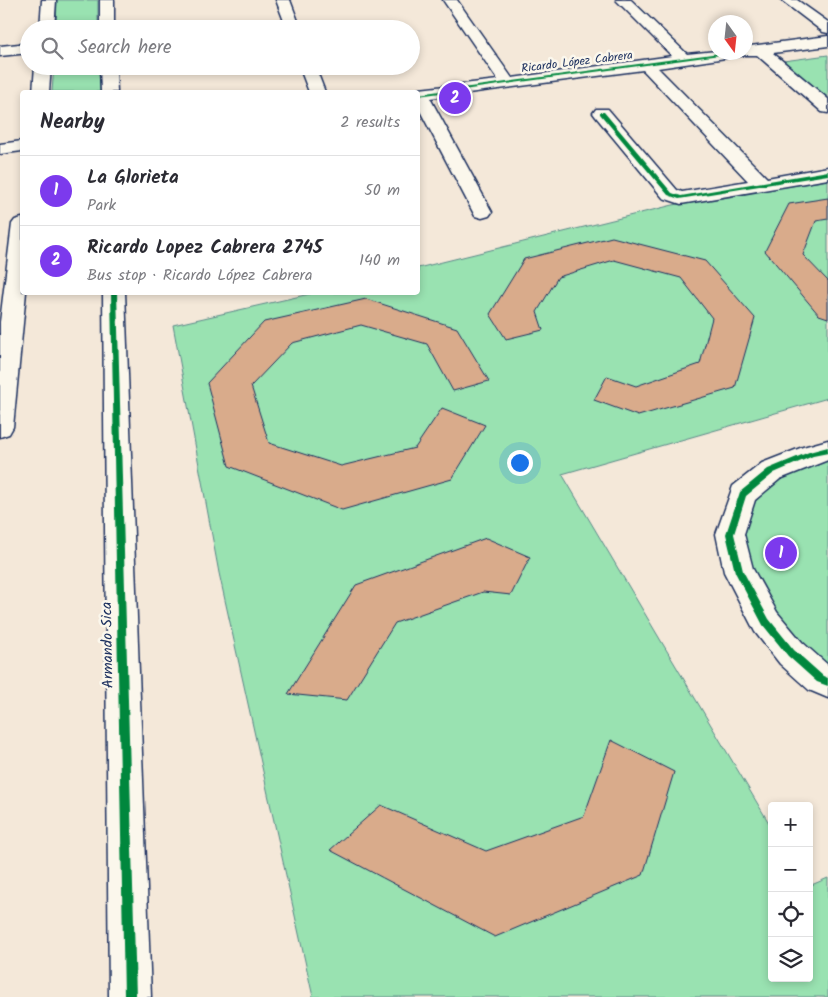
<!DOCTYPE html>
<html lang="en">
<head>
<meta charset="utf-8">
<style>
  body { margin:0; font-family:Kalam,sans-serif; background:#f2f2f3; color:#2b2b33 }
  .controls { position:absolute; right:15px; bottom:15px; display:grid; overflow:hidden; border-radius:5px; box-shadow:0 2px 8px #0003 }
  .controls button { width:45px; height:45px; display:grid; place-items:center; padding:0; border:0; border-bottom:1px solid #e1e1e2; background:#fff; color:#2b2b33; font:25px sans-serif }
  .compass { position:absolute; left:708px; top:15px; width:45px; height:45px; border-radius:50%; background:#fff; box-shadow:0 2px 8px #0003; rotate:165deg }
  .you { position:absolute; left:519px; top:462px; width:18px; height:18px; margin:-12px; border:4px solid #fff; border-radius:50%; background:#1a73e8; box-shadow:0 0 0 8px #1a73e833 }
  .badge { display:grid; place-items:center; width:32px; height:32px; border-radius:50%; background:#7c3aed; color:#fff; font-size:16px; font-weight:700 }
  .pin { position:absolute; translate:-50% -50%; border:2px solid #fff; box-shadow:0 1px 5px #0006 }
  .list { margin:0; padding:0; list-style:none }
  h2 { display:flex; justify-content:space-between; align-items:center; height:65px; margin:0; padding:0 20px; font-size:21px }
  h2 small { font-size:16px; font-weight:400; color:#7c7c81 }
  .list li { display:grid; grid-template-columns:32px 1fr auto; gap:15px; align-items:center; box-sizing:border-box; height:70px; padding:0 20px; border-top:1px solid #e1e1e2 }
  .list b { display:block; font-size:19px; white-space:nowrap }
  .list p { margin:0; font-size:16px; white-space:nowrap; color:#7c7c81 }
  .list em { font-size:16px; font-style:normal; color:#7c7c81 }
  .icon { flex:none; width:28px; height:28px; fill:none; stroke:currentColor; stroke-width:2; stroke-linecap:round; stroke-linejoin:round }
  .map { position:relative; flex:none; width:828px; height:997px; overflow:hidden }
  .search { position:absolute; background:#fff; box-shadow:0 2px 8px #0003; left:20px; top:20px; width:400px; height:55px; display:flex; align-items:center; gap:12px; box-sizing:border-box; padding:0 18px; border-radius:28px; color:#7c7c81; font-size:19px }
  .panel { position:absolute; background:#fff; box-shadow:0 2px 8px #0003; left:20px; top:90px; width:400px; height:205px; border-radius:5px }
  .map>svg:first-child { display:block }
  .green { fill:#99e2b1; stroke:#5a8888 }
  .building { fill:#d9ab8b; stroke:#1b2f5e }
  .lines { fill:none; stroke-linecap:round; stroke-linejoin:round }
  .street-casing { stroke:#1b2f5e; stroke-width:3 }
  .street { fill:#fbf7ec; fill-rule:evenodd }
  .cycleway-casing { stroke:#fbf7ec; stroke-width:3 }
  .cycleway { fill:#00873e; fill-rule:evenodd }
  .labels { text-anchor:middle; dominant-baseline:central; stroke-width:5; stroke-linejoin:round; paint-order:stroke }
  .far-street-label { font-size:12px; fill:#1b2f5e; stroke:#fbf7ec }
  .street-label { font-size:15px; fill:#1b2f5e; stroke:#fbf7ec }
</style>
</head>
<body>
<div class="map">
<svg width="828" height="997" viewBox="0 0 828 997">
  <rect width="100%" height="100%" fill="#f4e8d9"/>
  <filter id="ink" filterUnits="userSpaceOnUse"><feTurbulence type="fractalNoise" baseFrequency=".02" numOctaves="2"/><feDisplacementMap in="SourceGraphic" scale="10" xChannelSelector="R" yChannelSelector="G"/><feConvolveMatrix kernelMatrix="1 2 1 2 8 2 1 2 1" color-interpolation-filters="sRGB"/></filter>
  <g filter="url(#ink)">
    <path class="green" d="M 57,0 L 98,0 L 98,29 L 56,29 Z
      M 828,55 L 828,106 L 776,62 Z
      M 54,66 L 99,66 L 100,92 L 52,92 Z
      M 828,180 L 828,398 L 562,474 L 772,828 L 772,978 L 809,978 L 809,886 L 828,878 L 828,997 L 313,997 L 219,573 L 173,325 L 314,293 L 418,292 L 418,268 L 673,205 Z
      M 828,450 L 828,682 L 739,572 L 743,494 Z"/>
    <path class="building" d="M 828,198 L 828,219 L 816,221 L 803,255 L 828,281 L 828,318 L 819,315 L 765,251 L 789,204 Z
      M 612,237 L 705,261 L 755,318 L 735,388 L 638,416 L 594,400 L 607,376 L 636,386 L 700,364 L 712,318 L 681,278 L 614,260 L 558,277 L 537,312 L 543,330 L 506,339 L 490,314 L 524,259 Z
      M 366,299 L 457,328 L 489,381 L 453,391 L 427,344 L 361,325 L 292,343 L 251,386 L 269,443 L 341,466 L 415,448 L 442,408 L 485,425 L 452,479 L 342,510 L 229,466 L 207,383 L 264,322 Z
      M 486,538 L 530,557 L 511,595 L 483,592 L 395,623 L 347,700 L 288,694 L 356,585 Z
      M 611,740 L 674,772 L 643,875 L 495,937 L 330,850 L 381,805 L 486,851 L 584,816 Z"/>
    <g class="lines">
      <defs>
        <path id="street" d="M 42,0 L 56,0 L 54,29 L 40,29 Z
          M 100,0 L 114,0 L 114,29 L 100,29 Z
          M 276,0 L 290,0 L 301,29 L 287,29 Z
          M 443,0 L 457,0 L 512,78 L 672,56 L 616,0 L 631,0 L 687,54 L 716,51 L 716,52 L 746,52 L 746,48 L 750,46 L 828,36 L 828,46 L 773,53 L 828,99 L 828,113 L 822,112 L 757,55 L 746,55 L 658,68 L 767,178 L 828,167 L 828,179 L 681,204 L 663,198 L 596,117 L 593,113 L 596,109 L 608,109 L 677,190 L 682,192 L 748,181 L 643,70 L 430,98 L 492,212 L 489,216 L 482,218 L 475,216 L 418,107 L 418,92 L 411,92 L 419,89 L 498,80 Z
          M 781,0 L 797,0 L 828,22 L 828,33 L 823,32 Z
          M 29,43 L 29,53 L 0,56 L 0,46 Z
          M 35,66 L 51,66 L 49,92 L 33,92 Z
          M 100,66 L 116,66 L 117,92 L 101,92 Z
          M 299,66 L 315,66 L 325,92 L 309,92 Z
          M 22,141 L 22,151 L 0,154 L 0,144 Z
          M 22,218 L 22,292 L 26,292 L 13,427 L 9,434 L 0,437 L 0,322 L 12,224 L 15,220 Z
          M 103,292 L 125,292 L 151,997 L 109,997 Z
          M 828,440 L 828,460 L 780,479 L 755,500 L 744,534 L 753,569 L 777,612 L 802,642 L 828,665 L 828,698 L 809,690 L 780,664 L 755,632 L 724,572 L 716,534 L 733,486 L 762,463 L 803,447 Z"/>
      </defs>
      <use href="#street" class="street-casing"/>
      <use href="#street" class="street"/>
      <defs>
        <path id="cycleway" d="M 727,52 L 742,52 L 418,96 L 418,94 Z
          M 600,112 L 604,112 L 672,193 L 681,196 L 828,171 L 828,175 L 679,199 L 668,195 L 600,114 Z
          M 111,292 L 117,292 L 136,997 L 124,997 Z
          M 828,447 L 828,453 L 813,456 L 774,473 L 746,496 L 734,534 L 743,571 L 769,619 L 794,650 L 823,676 L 828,678 L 828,686 L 817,682 L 788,656 L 763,625 L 735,572 L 726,534 L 740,492 L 768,469 L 809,452 Z"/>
      </defs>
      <use href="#cycleway" class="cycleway-casing"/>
      <use href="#cycleway" class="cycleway"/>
    </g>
  </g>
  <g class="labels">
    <g class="far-street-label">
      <text transform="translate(577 62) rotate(-7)">Ricardo López Cabrera</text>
    </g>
    <g class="street-label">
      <text transform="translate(108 645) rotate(-91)">Armando Sica</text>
    </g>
  </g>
</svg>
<div class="controls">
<button>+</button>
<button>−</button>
<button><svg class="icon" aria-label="locate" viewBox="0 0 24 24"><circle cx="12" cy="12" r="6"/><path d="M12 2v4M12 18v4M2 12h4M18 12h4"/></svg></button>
<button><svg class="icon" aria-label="layers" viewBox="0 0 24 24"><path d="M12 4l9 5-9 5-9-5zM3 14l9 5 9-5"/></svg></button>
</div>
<svg class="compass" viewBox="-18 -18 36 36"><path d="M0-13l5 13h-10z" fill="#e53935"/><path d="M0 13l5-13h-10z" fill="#7c7c81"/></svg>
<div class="you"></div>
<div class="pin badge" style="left:781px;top:553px">1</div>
<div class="pin badge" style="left:455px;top:98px">2</div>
<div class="search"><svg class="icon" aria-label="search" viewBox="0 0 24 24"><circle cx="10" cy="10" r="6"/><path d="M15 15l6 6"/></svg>Search here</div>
<section class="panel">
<h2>Nearby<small>2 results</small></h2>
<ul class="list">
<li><span class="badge">1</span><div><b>La Glorieta</b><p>Park</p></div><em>50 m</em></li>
<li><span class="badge">2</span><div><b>Ricardo Lopez Cabrera 2745</b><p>Bus stop · Ricardo López Cabrera</p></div><em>140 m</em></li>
</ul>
</section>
</div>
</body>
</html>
